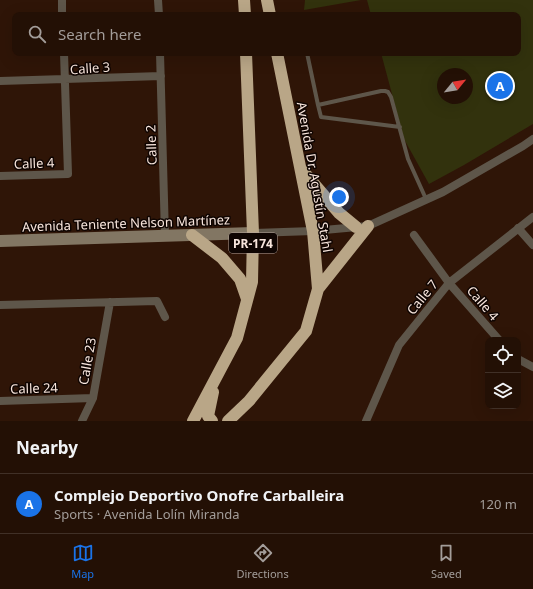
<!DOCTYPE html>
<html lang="en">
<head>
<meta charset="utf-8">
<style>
  body { margin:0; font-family:"Noto Sans",sans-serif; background:#2f1e13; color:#f1f3f6 }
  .controls { position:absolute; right:12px; bottom:12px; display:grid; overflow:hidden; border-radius:8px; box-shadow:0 4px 16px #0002 }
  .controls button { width:36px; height:36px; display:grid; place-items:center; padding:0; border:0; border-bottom:1px solid #403027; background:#231005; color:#f1f3f6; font:20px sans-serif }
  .compass { position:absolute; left:437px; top:68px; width:36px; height:36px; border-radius:50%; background:#231005; box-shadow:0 4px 16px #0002; rotate:60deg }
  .you { position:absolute; left:339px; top:197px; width:14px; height:14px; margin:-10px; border:3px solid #fff; border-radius:50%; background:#1a73e8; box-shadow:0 0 0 6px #1a73e833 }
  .badge { display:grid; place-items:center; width:26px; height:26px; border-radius:50%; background:#1a73e8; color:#fff; font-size:13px; font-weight:700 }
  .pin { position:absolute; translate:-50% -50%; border:2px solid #fff; box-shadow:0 1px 4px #0006 }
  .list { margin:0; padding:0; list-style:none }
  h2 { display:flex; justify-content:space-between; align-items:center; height:52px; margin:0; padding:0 16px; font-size:17px }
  h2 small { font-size:13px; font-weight:400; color:#a39d9a }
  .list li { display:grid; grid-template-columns:26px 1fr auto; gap:12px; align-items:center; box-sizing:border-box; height:60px; padding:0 16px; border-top:1px solid #403027 }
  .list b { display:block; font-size:15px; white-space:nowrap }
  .list p { margin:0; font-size:13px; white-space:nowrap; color:#a39d9a }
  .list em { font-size:13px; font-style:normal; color:#a39d9a }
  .icon { flex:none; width:22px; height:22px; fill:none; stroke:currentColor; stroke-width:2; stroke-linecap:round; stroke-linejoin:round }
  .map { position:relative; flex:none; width:533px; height:421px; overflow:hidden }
  .search { position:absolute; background:#231005; box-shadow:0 4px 16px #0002; left:12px; right:12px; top:12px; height:44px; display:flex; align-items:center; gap:10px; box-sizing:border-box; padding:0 14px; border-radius:8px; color:#a39d9a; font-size:15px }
  .sheet { height:112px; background:#231005 }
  nav { display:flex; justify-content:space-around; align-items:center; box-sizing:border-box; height:56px; border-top:1px solid #403027; background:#231005; font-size:11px; color:#a39d9a }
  nav a { display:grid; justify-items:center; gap:2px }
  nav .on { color:#1a73e8 }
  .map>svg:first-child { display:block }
  .green { fill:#32320d; fill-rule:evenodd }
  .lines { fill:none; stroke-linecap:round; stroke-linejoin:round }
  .lane { stroke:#5e564a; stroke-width:4 }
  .street { stroke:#5e564a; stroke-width:8 }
  .secondary { stroke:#827663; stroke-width:12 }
  .highway { stroke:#b9a687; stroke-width:12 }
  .labels { text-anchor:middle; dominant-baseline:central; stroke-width:3; stroke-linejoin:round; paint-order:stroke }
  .shield { fill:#0f0502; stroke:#b3a29b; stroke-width:1 }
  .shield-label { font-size:12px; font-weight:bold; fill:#f9e6dd }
  .street-label { font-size:13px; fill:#f9e6dd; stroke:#0f0502 }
</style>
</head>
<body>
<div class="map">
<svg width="533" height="421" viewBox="0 0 533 421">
  <rect width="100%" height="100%" fill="#2f1507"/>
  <path class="green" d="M 305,0 L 361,0 L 304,10 Z
    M 367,0 L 533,0 L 533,124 L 464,165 L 429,184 L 404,139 L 381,53 L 518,53 L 518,15 L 371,15 ZM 443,74 L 467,74 L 467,98 L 443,98 Z"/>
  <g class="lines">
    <path class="lane" d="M 307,53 L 318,105
      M 400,127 L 321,117 L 318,105 L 381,91 L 385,91 L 388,92 L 391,97 L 408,159 L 426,199"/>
    <path class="street" d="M 62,0 L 62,15
      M 158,0 L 159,15
      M 160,53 L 165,236
      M 0,81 L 161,76
      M 0,176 L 68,174 L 64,53
      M 518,228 L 533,245
      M 253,233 L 313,231 L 368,226 L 443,192 L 523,146 L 533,139
      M 414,235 L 449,283 L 499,340
      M 0,305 L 157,301 L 165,317
      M 518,359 L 533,367
      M 0,401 L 93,398
      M 82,421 L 93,398 L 110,302
      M 366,421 L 399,345 L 449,283 L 533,217"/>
    <path class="secondary" d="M 0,241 L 253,233"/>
    <path class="highway" d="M 244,0 L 245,15
      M 267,0 L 270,15
      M 302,170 L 339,213 L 356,227
      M 192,235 L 222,258 L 240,279 L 247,299
      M 318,289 L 368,226
      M 193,421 L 237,338 L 252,282 L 253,233 L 246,53
      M 212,421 L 208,416 L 213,392
      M 228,421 L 249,401 L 306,331 L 318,289 L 313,231 L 277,53"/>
  </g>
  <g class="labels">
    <rect class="shield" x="229" y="233" width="48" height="20" rx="3"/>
    <g class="shield-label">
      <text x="253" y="243">PR-174</text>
    </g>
    <g class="street-label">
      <text transform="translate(90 68) rotate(-4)">Calle 3</text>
      <text transform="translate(151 145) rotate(-92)">Calle 2</text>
      <text transform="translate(34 163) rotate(-2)">Calle 4</text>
      <text transform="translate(315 177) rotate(80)">Avenida Dr. Agustín Stahl</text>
      <text transform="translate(126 223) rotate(-2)">Avenida Teniente Nelson Martínez</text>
      <text transform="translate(422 297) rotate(-51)">Calle 7</text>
      <text transform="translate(483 303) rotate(49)">Calle 4</text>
      <text transform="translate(87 361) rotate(-80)">Calle 23</text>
      <text transform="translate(34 388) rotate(-2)">Calle 24</text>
    </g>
  </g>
</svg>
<div class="controls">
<button><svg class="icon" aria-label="locate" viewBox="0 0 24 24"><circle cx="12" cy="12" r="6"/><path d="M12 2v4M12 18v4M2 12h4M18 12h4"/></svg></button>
<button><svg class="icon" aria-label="layers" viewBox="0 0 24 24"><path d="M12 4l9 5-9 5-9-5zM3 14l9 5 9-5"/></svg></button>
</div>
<svg class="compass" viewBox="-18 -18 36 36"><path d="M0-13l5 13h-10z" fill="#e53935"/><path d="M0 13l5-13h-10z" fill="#a39d9a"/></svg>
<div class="you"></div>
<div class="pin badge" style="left:500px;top:86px">A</div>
<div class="search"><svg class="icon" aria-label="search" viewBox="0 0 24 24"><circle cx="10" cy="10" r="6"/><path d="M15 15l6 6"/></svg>Search here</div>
</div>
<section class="sheet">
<h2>Nearby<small></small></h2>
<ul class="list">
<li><span class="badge">A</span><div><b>Complejo Deportivo Onofre Carballeira</b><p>Sports · Avenida Lolín Miranda</p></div><em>120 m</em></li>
</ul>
</section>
<nav>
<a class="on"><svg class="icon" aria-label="map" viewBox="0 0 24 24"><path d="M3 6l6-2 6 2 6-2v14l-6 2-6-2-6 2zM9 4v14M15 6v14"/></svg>Map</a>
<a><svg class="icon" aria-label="directions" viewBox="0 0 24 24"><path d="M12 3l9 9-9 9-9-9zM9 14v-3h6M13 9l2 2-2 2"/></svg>Directions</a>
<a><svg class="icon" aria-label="saved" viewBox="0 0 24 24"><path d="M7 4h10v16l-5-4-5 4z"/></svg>Saved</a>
</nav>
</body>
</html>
